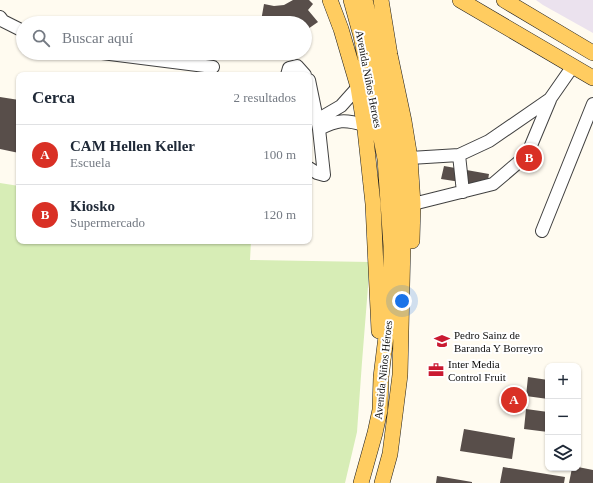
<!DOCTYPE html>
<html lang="es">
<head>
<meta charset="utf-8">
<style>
  body { margin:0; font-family:"Times New Roman",serif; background:#f2f2f3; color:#1f2937 }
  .controls { position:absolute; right:12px; bottom:12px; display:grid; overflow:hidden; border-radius:8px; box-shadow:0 1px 3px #0004 }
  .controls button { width:36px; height:36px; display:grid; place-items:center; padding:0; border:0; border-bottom:1px solid #e0e1e3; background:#fff; color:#1f2937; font:20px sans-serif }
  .you { position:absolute; left:402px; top:301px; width:14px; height:14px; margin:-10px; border:3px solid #fff; border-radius:50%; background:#1a73e8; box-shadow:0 0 0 6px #1a73e833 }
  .badge { display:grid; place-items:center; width:26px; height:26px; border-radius:50%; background:#d93025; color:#fff; font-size:13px; font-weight:700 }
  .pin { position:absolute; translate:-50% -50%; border:2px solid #fff; box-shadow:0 1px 4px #0006 }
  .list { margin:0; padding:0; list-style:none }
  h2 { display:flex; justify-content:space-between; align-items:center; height:52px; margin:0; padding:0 16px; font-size:17px }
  h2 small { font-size:13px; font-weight:400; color:#747a83 }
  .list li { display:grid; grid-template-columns:26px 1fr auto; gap:12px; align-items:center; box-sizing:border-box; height:60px; padding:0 16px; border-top:1px solid #e0e1e3 }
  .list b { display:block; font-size:15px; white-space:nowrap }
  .list p { margin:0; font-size:13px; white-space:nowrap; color:#747a83 }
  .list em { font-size:13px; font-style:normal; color:#747a83 }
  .icon { flex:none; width:22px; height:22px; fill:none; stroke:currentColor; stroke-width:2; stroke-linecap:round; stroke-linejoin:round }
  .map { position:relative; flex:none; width:593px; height:483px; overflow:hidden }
  .search { position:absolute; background:#fff; box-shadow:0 1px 3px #0004; left:16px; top:16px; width:296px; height:44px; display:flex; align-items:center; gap:10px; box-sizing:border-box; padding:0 14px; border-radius:22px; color:#747a83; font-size:15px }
  .panel { position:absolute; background:#fff; box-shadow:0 1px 3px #0004; left:16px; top:72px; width:296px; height:172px; border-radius:8px }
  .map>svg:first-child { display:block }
  .industrial { fill:#ebe2ee }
  .green { fill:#d7edb6 }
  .building { fill:#584e4a }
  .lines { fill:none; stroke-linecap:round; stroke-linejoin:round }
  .minor-casing { stroke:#414141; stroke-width:14 }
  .major-casing { stroke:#1f1f1f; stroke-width:16 }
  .minor { stroke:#fff; stroke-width:12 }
  .major { stroke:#ffcc60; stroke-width:15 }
  .labels { text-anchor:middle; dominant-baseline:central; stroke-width:4; stroke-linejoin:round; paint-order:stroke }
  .street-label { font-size:11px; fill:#0e0e0e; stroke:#fff }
  .poi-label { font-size:11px; fill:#0e0e0e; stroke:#fff; text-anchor:start }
</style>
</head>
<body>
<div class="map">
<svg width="593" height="483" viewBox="0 0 593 483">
  <rect width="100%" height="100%" fill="#fffbf0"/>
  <path class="industrial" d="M 536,0 L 593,0 L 593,33 L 543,5 Z"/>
  <path class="green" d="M 0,183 L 19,186 L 19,241 L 251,241 L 250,260 L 370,262 L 362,362 L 357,432 L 345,483 L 0,483 Z"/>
  <path class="building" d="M 293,0 L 309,0 L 313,4 L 308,10 L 318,22 L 305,31 L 305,23 L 269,23 L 261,21 L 264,4 L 274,6 L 284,5 Z
    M 0,97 L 19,100 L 19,153 L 0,149 Z
    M 444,166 L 489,174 L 487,186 L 441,179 Z
    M 528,377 L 548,380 L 548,399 L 526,396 Z
    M 526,409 L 548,412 L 548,432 L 524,429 Z
    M 464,429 L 515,438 L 512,459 L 460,451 Z
    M 503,467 L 565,477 L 564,483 L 500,483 Z
    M 578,467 L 593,470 L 593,483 L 569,483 L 572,468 L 578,468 Z
    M 437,476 L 472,482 L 472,483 L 436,483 Z"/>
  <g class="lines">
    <defs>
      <path id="minor" d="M 0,17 L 3,21 L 23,31
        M 102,53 L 213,67
        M 287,75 L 289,68 L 297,66 L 305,75
        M 309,80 L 319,129 L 324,175 L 317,173 L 309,168
        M 317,120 L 341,106 L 358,87
        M 319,129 C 338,120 344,119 364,125
        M 459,155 L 463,192
        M 410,158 L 459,155 L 489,141 L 550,99 L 573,66
        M 413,204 L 493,184 L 527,155 L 550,100
        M 542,231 L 593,104"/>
      <path id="major" d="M 330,0 L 341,29 L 358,87 L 365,130 L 373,204 L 379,331
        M 351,0 L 361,36 L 385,159 L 391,246 L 391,296 L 381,377 L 380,410 L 375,433 L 361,483
        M 365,0 L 373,34 L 399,158 L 403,242 L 400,375 L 390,454 L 382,483
        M 381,0 L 390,55 L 404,121 L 410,158 L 413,204 L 412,241
        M 460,0 L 593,78
        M 504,0 L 593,53"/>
    </defs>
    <use href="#minor" class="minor-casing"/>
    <use href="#major" class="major-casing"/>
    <use href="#minor" class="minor"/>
    <use href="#major" class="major"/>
  </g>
  <defs>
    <symbol id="school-bare" viewBox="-9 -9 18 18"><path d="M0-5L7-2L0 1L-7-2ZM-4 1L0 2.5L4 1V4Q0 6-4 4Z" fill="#ca1a31" stroke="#fff" stroke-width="2.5" paint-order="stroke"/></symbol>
    <symbol id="office-bare" viewBox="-9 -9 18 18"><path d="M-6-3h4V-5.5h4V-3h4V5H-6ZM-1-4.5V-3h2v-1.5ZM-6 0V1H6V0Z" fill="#ca1a31" stroke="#fff" stroke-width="2.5" paint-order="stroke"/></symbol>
  </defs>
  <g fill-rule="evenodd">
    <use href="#school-bare" x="431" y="330" width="22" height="22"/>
    <use href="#office-bare" x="425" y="359" width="22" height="22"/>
  </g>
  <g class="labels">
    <g class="street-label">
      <text transform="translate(369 79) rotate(79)">Avenida Niños Heroes</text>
      <text transform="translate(383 370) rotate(-84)">Avenida Niños Héroes</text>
    </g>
    <g class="poi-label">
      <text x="454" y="335">Pedro Sainz de<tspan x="454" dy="13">Baranda Y Borreyro</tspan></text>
      <text x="448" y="364">Inter Media<tspan x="448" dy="13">Control Fruit</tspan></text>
    </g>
  </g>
</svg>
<div class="controls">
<button>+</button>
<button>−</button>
<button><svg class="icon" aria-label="layers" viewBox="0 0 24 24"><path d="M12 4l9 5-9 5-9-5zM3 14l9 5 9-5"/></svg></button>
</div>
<div class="you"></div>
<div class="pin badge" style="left:514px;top:400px">A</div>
<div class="pin badge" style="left:529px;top:158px">B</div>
<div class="search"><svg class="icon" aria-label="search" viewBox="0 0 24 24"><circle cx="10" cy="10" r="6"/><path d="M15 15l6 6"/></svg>Buscar aquí</div>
<section class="panel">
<h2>Cerca<small>2 resultados</small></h2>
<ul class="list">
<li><span class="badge">A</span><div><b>CAM Hellen Keller</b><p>Escuela</p></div><em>100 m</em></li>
<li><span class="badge">B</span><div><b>Kiosko</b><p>Supermercado</p></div><em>120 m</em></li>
</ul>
</section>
</div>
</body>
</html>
